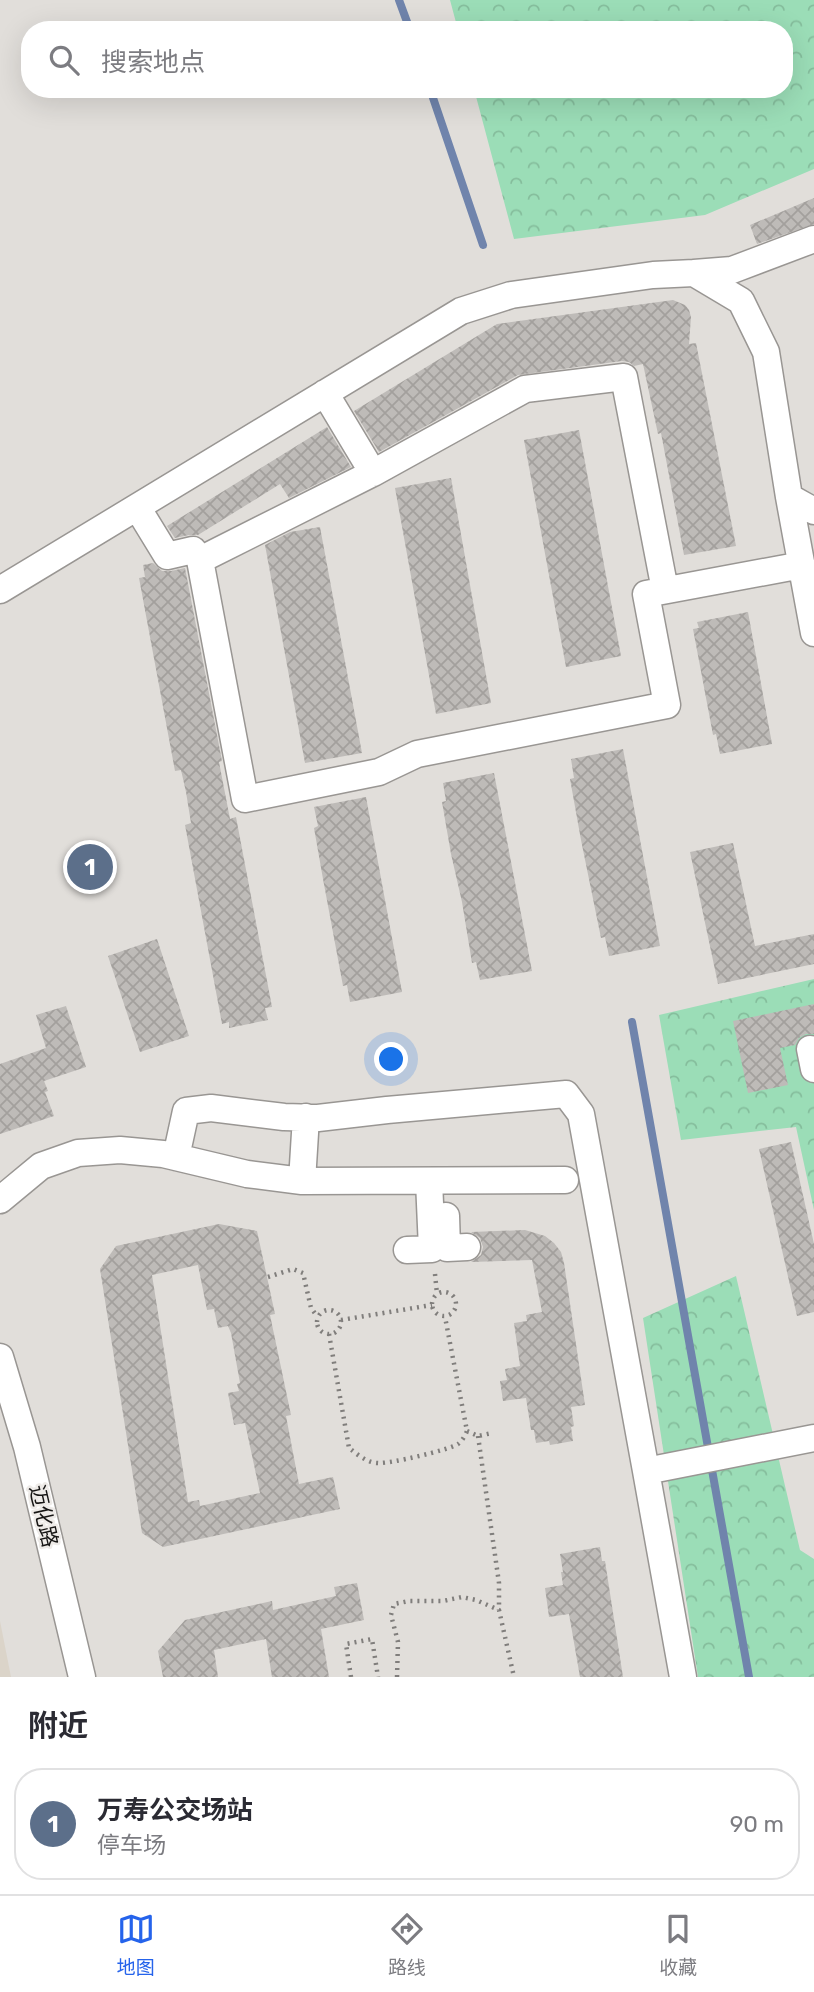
<!DOCTYPE html>
<html lang="zh">
<head>
<meta charset="utf-8">
<style>
  body { margin:0; font-family:Rubik,"Noto Sans SC",sans-serif; background:#f2f2f3; color:#2b2b33 }
  .you { position:absolute; left:392px; top:1060px; width:24px; height:24px; margin:-18px; border:5px solid #fff; border-radius:50%; background:#1a73e8; box-shadow:0 0 0 10px #1a73e833 }
  .badge { display:grid; place-items:center; width:46px; height:46px; border-radius:50%; background:#2563eb; color:#fff; font-size:23px; font-weight:700 }
  .pin { position:absolute; translate:-50% -50%; border:4px solid #fff; box-shadow:0 2px 7px #0006 }
  .list { margin:0; padding:0; list-style:none }
  h2 { display:flex; justify-content:space-between; align-items:center; height:91px; margin:0; padding:0 28px; font-size:30px }
  h2 small { font-size:23px; font-weight:400; color:#7c7c81 }
  .list li { display:grid; grid-template-columns:46px 1fr auto; gap:21px; align-items:center; box-sizing:border-box; height:112px; margin:0 14px 14px; padding:0 14px; border:2px solid #e1e1e2; border-radius:28px }
  .list b { display:block; font-size:26px; white-space:nowrap }
  .list p { margin:0; font-size:23px; white-space:nowrap; color:#7c7c81 }
  .list em { font-size:23px; font-style:normal; color:#7c7c81 }
  .icon { flex:none; width:38px; height:38px; fill:none; stroke:currentColor; stroke-width:2; stroke-linecap:round; stroke-linejoin:round }
  .map { position:relative; flex:none; width:814px; height:1677px; overflow:hidden }
  .search { position:absolute; background:#fff; box-shadow:0 7px 28px #0002; left:21px; right:21px; top:21px; height:77px; display:flex; align-items:center; gap:18px; box-sizing:border-box; padding:0 24px; border-radius:28px; color:#7c7c81; font-size:26px }
  .sheet { height:217px; background:#fff }
  nav { display:flex; justify-content:space-around; align-items:center; box-sizing:border-box; height:98px; border-top:2px solid #e1e1e2; background:#fff; font-size:19px; color:#7c7c81 }
  nav a { display:grid; justify-items:center; gap:4px }
  nav .on { color:#2563eb }
  .map>svg:first-child { display:block }
  .built { fill:#dbd4c9 }
  .forest { fill:url(#forest-crowns) }
  .lines { fill:none; stroke-linecap:round; stroke-linejoin:round }
  .stream { stroke:#7084ac; stroke-width:8 }
  .building { fill:url(#building-cross-hatch); fill-rule:evenodd }
  .minor-casing { stroke:#999693; stroke-width:29 }
  .path { stroke:#807e7c; stroke-width:4.5; stroke-dasharray:2 5; stroke-linecap:butt }
  .minor { stroke:#fff; stroke-width:26 }
  .labels { text-anchor:middle; dominant-baseline:central; stroke-width:5; stroke-linejoin:round; paint-order:stroke }
  .street-label { font-size:21px; fill:#161514; stroke:#eeebe8 }
</style>
</head>
<body>
<div class="map">
<svg width="814" height="1677" viewBox="0 0 814 1677">
  <defs>
    <pattern id="forest-crowns" width="20" height="18" patternUnits="userSpaceOnUse" patternTransform="scale(1.75)"><rect width="20" height="18" fill="#9bddb7"/><path d="M2 6a3 3 0 1 1 6 0M12 15a3 3 0 1 1 6 0" fill="none" stroke="#85bd9c"/></pattern>
    <pattern id="building-cross-hatch" width="8" height="8" patternUnits="userSpaceOnUse" patternTransform="scale(1.75)"><rect width="8" height="8" fill="#bebbb8"/><path d="M0 0l8 8M0 8l8-8" fill="none" stroke="#a3a09d"/></pattern>
  </defs>
  <rect width="100%" height="100%" fill="#e1deda"/>
  <path class="built" d="M 0,1621 L 11,1677 L 0,1677 Z"/>
  <path class="forest" d="M 450,0 L 814,0 L 814,169 L 705,215 L 514,239 L 474,89 L 784,89 L 784,30 L 458,30 Z
    M 814,979 L 814,1210 L 796,1127 L 681,1140 L 659,1015 Z
    M 736,1276 L 800,1550 L 814,1559 L 814,1677 L 698,1677 L 643,1318 Z"/>
  <g class="lines">
    <path class="stream" d="M 399,0 L 410,30
      M 430,89 L 483,245
      M 632,1022 L 749,1677"/>
  </g>
  <path class="building" d="M 814,198 L 814,224 L 757,244 L 750,225 Z
    M 673,300 L 685,305 L 689,310 L 691,317 L 689,344 L 696,343 L 736,546 L 684,555 L 661,433 L 658,434 L 643,364 L 634,366 L 629,362 L 622,361 L 518,375 L 379,452 L 354,411 L 497,324 Z
    M 327,427 L 351,467 L 289,498 L 280,484 L 198,535 L 189,535 L 175,538 L 167,526 Z
    M 579,430 L 621,656 L 566,667 L 524,440 Z
    M 451,478 L 491,703 L 436,714 L 395,488 Z
    M 320,527 L 362,753 L 305,763 L 265,545 L 290,532 Z
    M 153,563 L 162,571 L 171,571 L 185,568 L 222,761 L 219,762 L 230,819 L 236,817 L 272,1007 L 265,1008 L 268,1020 L 229,1028 L 229,1022 L 222,1024 L 185,825 L 191,823 L 186,792 L 181,770 L 175,771 L 139,578 L 145,577 L 143,565 Z
    M 748,612 L 772,744 L 720,754 L 716,734 L 713,735 L 693,629 L 699,628 L 697,622 Z
    M 623,749 L 660,946 L 609,956 L 605,937 L 601,938 L 581,840 L 570,779 L 574,778 L 571,759 Z
    M 494,773 L 532,971 L 480,980 L 476,962 L 472,963 L 462,902 L 451,854 L 442,802 L 446,801 L 443,783 Z
    M 366,797 L 402,992 L 350,1002 L 347,985 L 343,986 L 323,879 L 314,828 L 318,826 L 314,807 Z
    M 733,843 L 755,946 L 814,934 L 814,964 L 718,984 L 690,852 Z
    M 157,939 L 189,1036 L 140,1052 L 108,956 Z
    M 814,1004 L 814,1034 L 806,1034 L 799,1038 L 795,1045 L 780,1048 L 788,1085 L 748,1093 L 733,1021 Z
    M 66,1006 L 86,1067 L 44,1081 L 48,1091 L 45,1092 L 54,1116 L 0,1134 L 0,1064 L 46,1048 L 36,1015 Z
    M 791,1142 L 814,1244 L 814,1312 L 797,1316 L 759,1149 Z
    M 219,1224 L 257,1231 L 275,1314 L 270,1315 L 291,1415 L 286,1416 L 299,1484 L 333,1477 L 340,1509 L 163,1547 L 142,1533 L 100,1269 L 116,1246 ZM 198,1265 L 207,1310 L 214,1309 L 218,1328 L 228,1326 L 231,1333 L 240,1383 L 237,1384 L 239,1391 L 228,1393 L 234,1425 L 245,1423 L 260,1493 L 200,1506 L 199,1500 L 188,1502 L 152,1275 Z
    M 525,1230 L 545,1236 L 554,1243 L 561,1252 L 564,1263 L 585,1405 L 571,1407 L 574,1426 L 571,1427 L 573,1441 L 550,1445 L 549,1441 L 536,1443 L 534,1430 L 531,1430 L 526,1398 L 503,1401 L 500,1381 L 507,1380 L 505,1369 L 520,1366 L 514,1323 L 527,1321 L 526,1315 L 542,1312 L 532,1260 L 471,1262 L 481,1255 L 483,1247 L 480,1238 L 471,1232 Z
    M 600,1547 L 602,1561 L 605,1561 L 623,1677 L 580,1677 L 569,1614 L 549,1617 L 545,1588 L 563,1585 L 561,1572 L 563,1572 L 560,1554 Z
    M 357,1583 L 364,1620 L 321,1629 L 329,1677 L 272,1677 L 266,1639 L 214,1650 L 218,1677 L 163,1677 L 158,1651 L 185,1620 L 272,1601 L 273,1610 L 336,1596 L 334,1587 Z"/>
  <g class="lines">
    <defs>
      <path id="minor" d="M 694,273 L 732,270 L 814,239
        M 325,393 L 373,473
        M 789,497 L 814,633
        M 137,507 L 167,556 L 193,550 L 200,560
        M 0,590 L 461,311 L 511,295 L 653,275 L 694,273 L 741,301 L 766,352 L 789,497 L 814,511
        M 665,590 L 624,377 L 525,389 L 373,473 L 200,560 L 245,799 L 379,772 L 417,754 L 667,705 L 646,594 L 802,565
        M 810,1049 L 814,1069
        M 176,1157 L 186,1111 L 211,1108 L 284,1117 L 318,1118 L 387,1110 L 566,1094 L 581,1114 L 646,1471 L 814,1438
        M 302,1181 L 306,1117
        M 0,1200 L 41,1166 L 78,1153 L 120,1150 L 163,1154 L 247,1174 L 302,1181 L 565,1180
        M 446,1216 L 447,1248 L 467,1247
        M 407,1250 L 432,1249 L 429,1181
        M 0,1357 L 27,1447 L 82,1677
        M 646,1471 L 683,1677"/>
    </defs>
    <use href="#minor" class="minor-casing"/>
    <path class="path" d="M 435,1274 L 437,1294
      M 268,1277 L 293,1269 L 303,1273 L 311,1308 L 317,1316
      M432 1304a12 12 0 1 1 24 0a12 12 0 1 1-24 0Z
      M317 1322a12 12 0 1 1 24 0a12 12 0 1 1-24 0Z
      M 341,1320 L 432,1305
      M 329,1334 L 349,1448 C 357,1454 367,1463 378,1463 C 389,1464 449,1450 458,1444 C 462,1441 465,1436 467,1431 L 445,1317
      M 467,1431 L 478,1436 L 492,1433
      M 478,1436 L 499,1583 L 499,1610
      M 351,1677 L 346,1644 L 372,1639 L 378,1677
      M 397,1677 L 398,1642 L 391,1615 L 394,1604 L 409,1601 L 443,1601 L 462,1597 L 476,1600 L 499,1610 L 514,1677"/>
    <use href="#minor" class="minor"/>
  </g>
  <g class="labels">
    <g class="street-label">
      <text transform="translate(44 1516) rotate(77)">迈化路</text>
    </g>
  </g>
</svg>
<div class="you"></div>
<div class="pin badge" style="left:90px;top:867px;background:#5c6f8a">1</div>
<div class="search"><svg class="icon" aria-label="search" viewBox="0 0 24 24"><circle cx="10" cy="10" r="6"/><path d="M15 15l6 6"/></svg>搜索地点</div>
</div>
<section class="sheet">
<h2>附近<small></small></h2>
<ul class="list">
<li><span class="badge" style="background:#5c6f8a">1</span><div><b>万寿公交场站</b><p>停车场</p></div><em>90 m</em></li>
</ul>
</section>
<nav>
<a class="on"><svg class="icon" aria-label="map" viewBox="0 0 24 24"><path d="M3 6l6-2 6 2 6-2v14l-6 2-6-2-6 2zM9 4v14M15 6v14"/></svg>地图</a>
<a><svg class="icon" aria-label="directions" viewBox="0 0 24 24"><path d="M12 3l9 9-9 9-9-9zM9 14v-3h6M13 9l2 2-2 2"/></svg>路线</a>
<a><svg class="icon" aria-label="saved" viewBox="0 0 24 24"><path d="M7 4h10v16l-5-4-5 4z"/></svg>收藏</a>
</nav>
</body>
</html>
